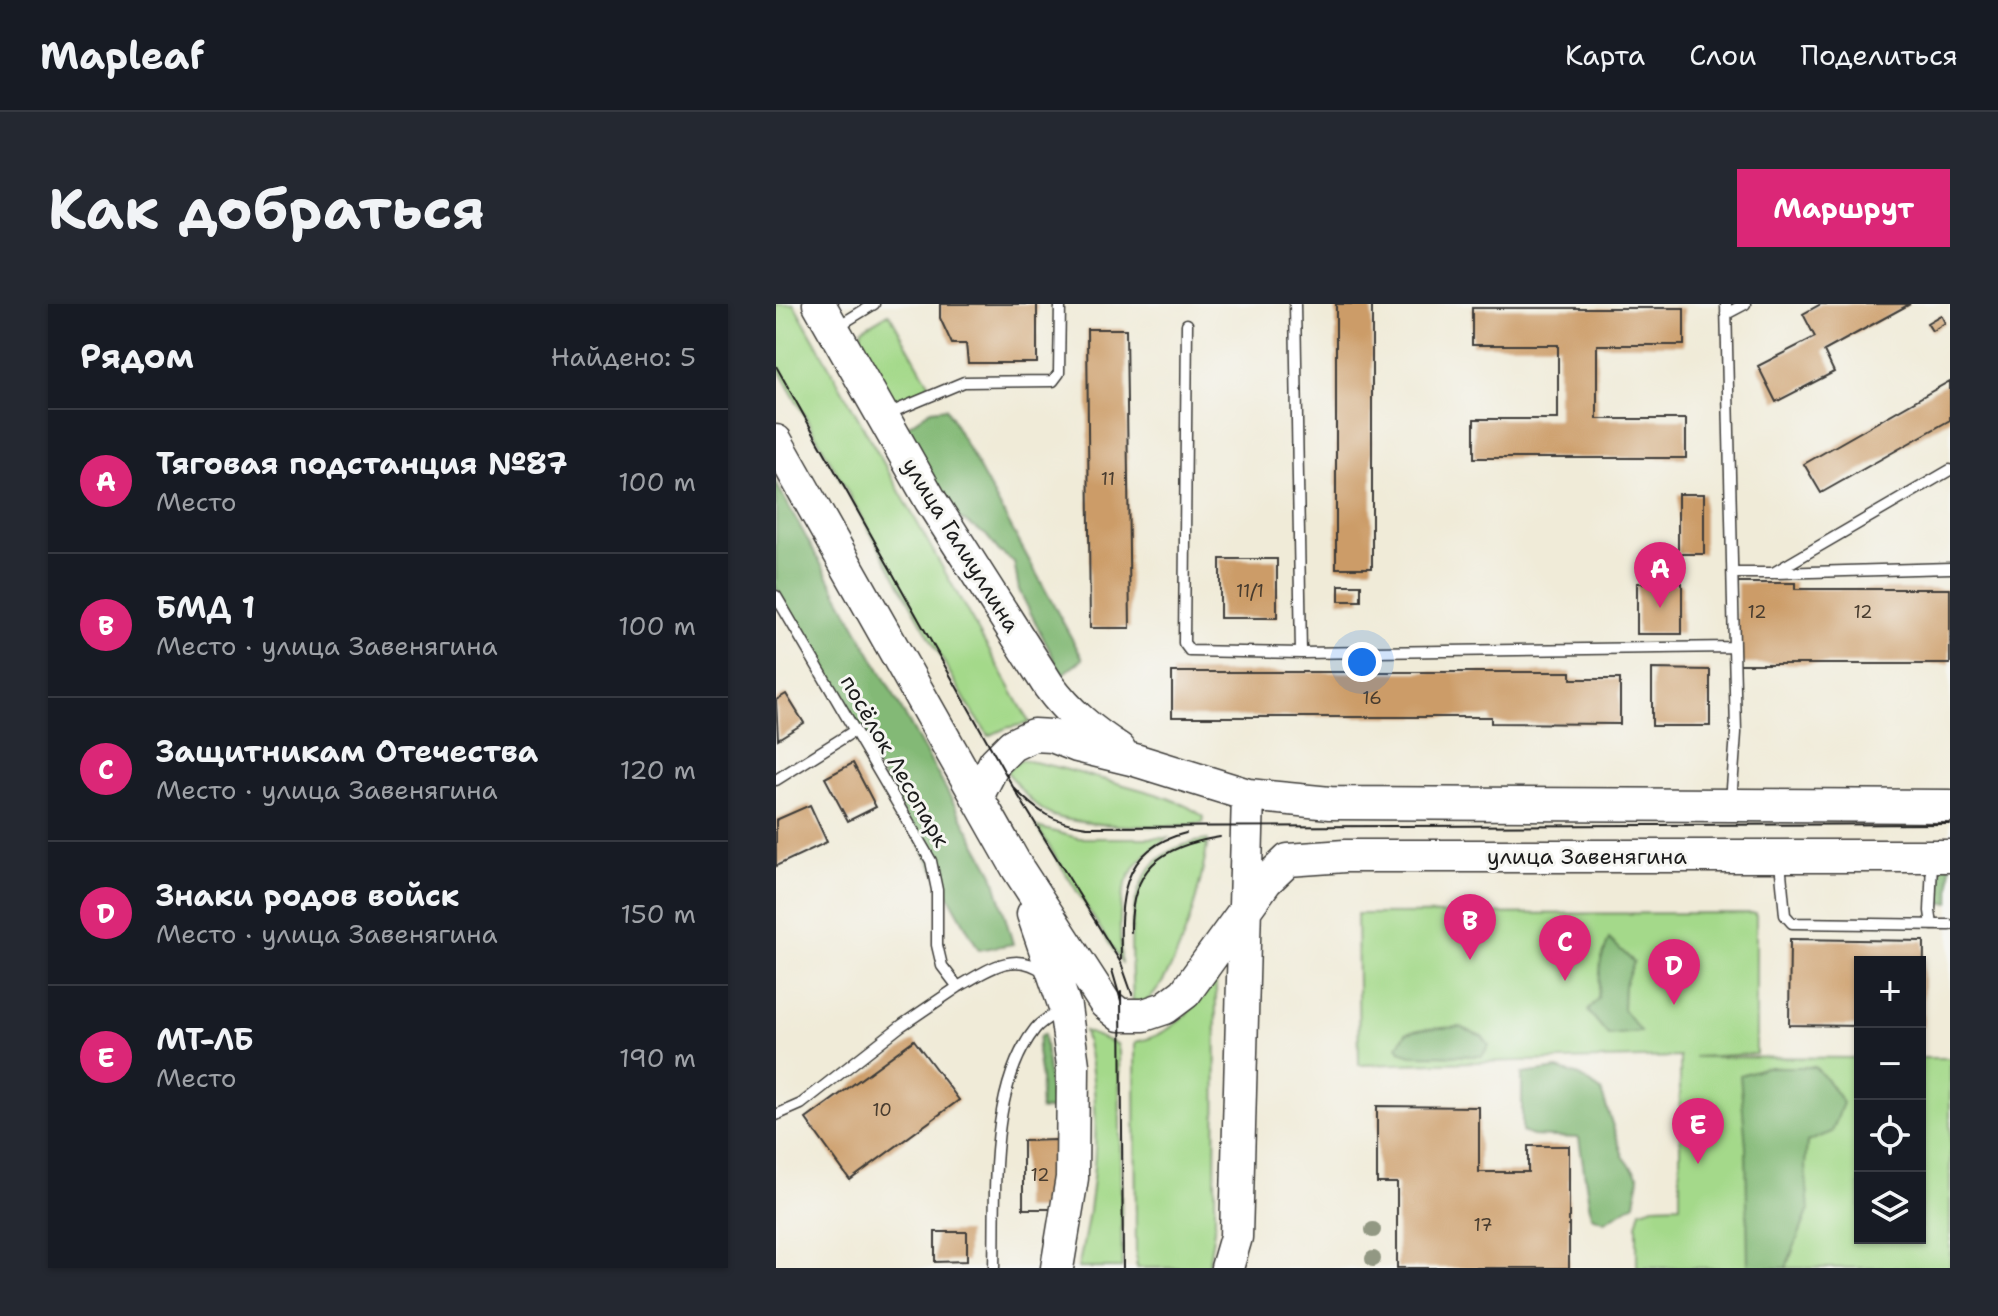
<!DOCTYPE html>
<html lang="ru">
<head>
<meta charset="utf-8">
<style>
  body { margin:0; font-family:"Shantell Sans",sans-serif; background:#242831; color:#f1f3f6 }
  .controls { position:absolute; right:24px; bottom:24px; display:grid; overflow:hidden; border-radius:0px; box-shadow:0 2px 6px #0004 }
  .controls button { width:72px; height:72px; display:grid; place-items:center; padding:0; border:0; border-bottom:2px solid #363941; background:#171b24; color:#f1f3f6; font:40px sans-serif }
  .you { position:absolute; left:586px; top:358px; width:28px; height:28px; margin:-20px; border:6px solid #fff; border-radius:50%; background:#1a73e8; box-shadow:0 0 0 12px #1a73e833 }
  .badge { display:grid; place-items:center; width:52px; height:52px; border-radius:50%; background:#db2777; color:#fff; font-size:26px; font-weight:700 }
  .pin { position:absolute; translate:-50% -66px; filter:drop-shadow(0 2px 4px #0008) }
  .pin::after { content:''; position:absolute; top:42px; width:28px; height:24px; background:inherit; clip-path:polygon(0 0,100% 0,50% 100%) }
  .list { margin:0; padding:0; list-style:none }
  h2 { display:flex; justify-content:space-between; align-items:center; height:104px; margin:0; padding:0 32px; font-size:34px }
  h2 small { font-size:26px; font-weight:400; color:#9ea1a6 }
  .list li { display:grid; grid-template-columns:52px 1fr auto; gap:24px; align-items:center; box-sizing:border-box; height:144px; padding:0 32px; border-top:2px solid #363941 }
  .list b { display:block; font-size:30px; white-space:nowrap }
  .list p { margin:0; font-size:26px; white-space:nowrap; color:#9ea1a6 }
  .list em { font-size:26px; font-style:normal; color:#9ea1a6 }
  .icon { flex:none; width:44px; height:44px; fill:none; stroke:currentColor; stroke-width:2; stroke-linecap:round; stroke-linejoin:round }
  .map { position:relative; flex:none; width:1174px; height:964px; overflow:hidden; border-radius:0px }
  header { display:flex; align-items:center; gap:48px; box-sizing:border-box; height:112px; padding:0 40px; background:#171b24; border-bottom:2px solid #363941 }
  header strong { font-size:38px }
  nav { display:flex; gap:44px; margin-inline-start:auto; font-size:28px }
  .intro { display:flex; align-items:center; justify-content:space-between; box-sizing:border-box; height:192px; padding:0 48px }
  h1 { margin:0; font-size:56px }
  .button { padding:20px 36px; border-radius:0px; background:#db2777; color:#fff; font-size:28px; font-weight:700 }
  main { display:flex; gap:48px; padding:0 48px }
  aside { flex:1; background:#171b24; border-radius:0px; box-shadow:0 2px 6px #0004 }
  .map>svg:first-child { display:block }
  .green { fill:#a4d98a; stroke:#607a53; stroke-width:2 }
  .forest { fill:#83b976; stroke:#506a49; stroke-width:2 }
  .building { fill:#cc9c68 }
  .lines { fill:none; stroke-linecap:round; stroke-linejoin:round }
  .service-casing { stroke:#3c3b38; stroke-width:13 }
  .primary-casing { stroke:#3c3b38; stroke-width:35 }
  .service { stroke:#fff; stroke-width:10 }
  .primary { stroke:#fff; stroke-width:32 }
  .tram { stroke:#1c1c1c; stroke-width:2 }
  .tree { fill:#929883 }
  .labels { text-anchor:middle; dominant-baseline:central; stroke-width:6; stroke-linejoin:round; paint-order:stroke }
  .number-label { font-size:18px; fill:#483c2f }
  .street-label { font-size:22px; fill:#1c1c1c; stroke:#f6f6f2 }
</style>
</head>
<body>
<header>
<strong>Mapleaf</strong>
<nav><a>Карта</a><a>Слои</a><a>Поделиться</a></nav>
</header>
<div class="intro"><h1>Как добраться</h1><a class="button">Маршрут</a></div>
<main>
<aside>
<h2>Рядом<small>Найдено: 5</small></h2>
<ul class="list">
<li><span class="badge">A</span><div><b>Тяговая подстанция №87</b><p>Место</p></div><em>100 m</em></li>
<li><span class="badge">B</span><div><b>БМД 1</b><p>Место · улица Завенягина</p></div><em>100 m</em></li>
<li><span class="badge">C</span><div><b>Защитникам Отечества</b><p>Место · улица Завенягина</p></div><em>120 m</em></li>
<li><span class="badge">D</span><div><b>Знаки родов войск</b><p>Место · улица Завенягина</p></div><em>150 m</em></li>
<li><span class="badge">E</span><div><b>МТ-ЛБ</b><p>Место</p></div><em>190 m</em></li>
</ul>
</aside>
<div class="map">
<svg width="1174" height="964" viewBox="0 0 1174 964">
  <rect width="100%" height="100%" fill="#f6f6f2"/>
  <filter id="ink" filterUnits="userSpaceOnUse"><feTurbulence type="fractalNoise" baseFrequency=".0125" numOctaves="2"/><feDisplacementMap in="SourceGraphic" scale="16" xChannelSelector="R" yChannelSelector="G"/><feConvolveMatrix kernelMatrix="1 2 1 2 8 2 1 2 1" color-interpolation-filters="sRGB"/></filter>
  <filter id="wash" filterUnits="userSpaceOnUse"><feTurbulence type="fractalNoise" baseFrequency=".006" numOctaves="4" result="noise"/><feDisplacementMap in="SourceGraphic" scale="32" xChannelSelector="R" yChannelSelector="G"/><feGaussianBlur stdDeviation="1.8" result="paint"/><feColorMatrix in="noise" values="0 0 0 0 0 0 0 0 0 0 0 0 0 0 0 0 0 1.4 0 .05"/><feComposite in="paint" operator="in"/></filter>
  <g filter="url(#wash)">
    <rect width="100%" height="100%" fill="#f0ebd8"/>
    <path class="green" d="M 0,0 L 18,0 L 254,419 L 230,424 L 213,432 L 192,401 L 0,61 Z
      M 113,9 L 157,87 C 148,91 137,98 128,99 C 109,100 92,55 83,40 L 86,25 Z
      M 245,456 C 274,460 302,469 330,476 C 364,486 400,492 428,513 L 427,519 C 402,526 296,522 273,510 C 255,500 242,483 230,466 Z
      M 261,523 L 302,534 L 392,534 C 338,568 343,600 345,658 Z
      M 432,536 C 426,580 406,656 378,690 C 373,697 364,700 357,704 C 356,637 339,545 432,536 Z
      M 980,609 L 980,750 L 918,753 L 1084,754 L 1084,934 L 1144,934 L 1144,754 L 1174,754 L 1174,964 L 861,964 L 861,921 L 865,906 L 878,902 L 904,901 L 904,753 L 583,761 L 581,610 Z
      M 440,675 L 439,919 L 432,964 L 360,964 L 359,738 C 397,732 417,704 440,675 Z
      M 308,727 L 341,740 L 343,748 L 346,964 L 302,964 C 319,889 328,802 308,727 Z"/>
    <path class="forest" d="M 170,104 L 307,355 L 286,371 L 243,286 L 238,258 L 223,247 L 210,231 L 178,211 L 130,123 L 155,106 Z
      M 0,179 L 217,570 L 237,640 L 203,646 L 0,283 Z
      M 1165,561 L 1174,561 L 1174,599 L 1165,599 Z
      M 833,635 L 858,658 L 848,682 L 847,705 L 865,728 L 832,731 L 812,707 L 822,694 L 825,656 Z
      M 684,723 L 706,732 L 713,741 L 706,752 L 635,751 L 626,748 L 622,742 L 630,729 L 647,725 Z
      M 268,730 L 276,805 L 264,806 L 265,775 L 261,747 L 264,732 Z
      M 990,763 L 1039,763 L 1051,776 L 1067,799 L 1056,828 L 1031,838 L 1029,862 L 1033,905 L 1010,964 L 972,964 L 970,843 L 964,771 Z
      M 782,765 L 804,772 L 825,787 L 847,852 L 863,873 L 859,899 L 829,917 L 815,912 L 803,834 L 756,832 L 746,828 L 746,770 Z"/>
    <g id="blocks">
      <path class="building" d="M 164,0 L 261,0 L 261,59 L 192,59 L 190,40 L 176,40 L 164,14 Z
        M 560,0 L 596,0 L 596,264 L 560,264 Z
        M 1045,0 L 1134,0 L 1048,47 L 1058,68 L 1000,98 L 982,62 L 1039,33 L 1027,10 Z
        M 696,4 L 908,4 L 908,41 L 821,41 L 821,115 L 910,115 L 910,154 L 698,154 L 698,115 L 782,115 L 782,41 L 696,41 Z
        M 1165,11 L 1169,19 L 1156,27 L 1151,19 Z
        M 311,25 L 350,25 L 354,324 L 314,324 Z
        M 1174,77 L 1174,116 L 1045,189 L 1028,160 Z
        M 902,190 L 928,190 L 928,250 L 902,250 Z
        M 444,255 L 501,255 L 501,314 L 444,314 Z
        M 861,279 L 906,279 L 906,330 L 861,330 Z
        M 961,279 L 1019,279 L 1019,285 L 1174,285 L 1174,360 L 961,360 Z
        M 563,281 L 585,281 L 585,297 L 563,297 Z
        M 876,365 L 934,366 L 934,422 L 876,422 Z
        M 396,368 L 795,368 L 795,375 L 844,375 L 844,420 L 715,419 L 715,413 L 396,413 Z
        M 10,390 L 28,419 L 2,435 L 0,396 Z
        M 77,459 L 100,503 L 72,517 L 49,474 Z
        M 34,501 L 51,538 L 0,562 L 0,516 Z
        M 1014,635 L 1148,637 L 1147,723 L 1144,723 L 1144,658 L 1084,658 L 1084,722 L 1013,721 Z
        M 138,736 L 183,796 L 74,876 L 30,815 Z
        M 601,802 L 703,803 L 703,868 L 752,868 L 752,842 L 793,842 L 793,964 L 621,964 L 621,879 L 601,879 Z
        M 281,836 L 281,905 L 247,905 L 247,837 Z
        M 159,928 L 191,928 L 191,957 L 159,958 Z"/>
    </g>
  </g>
  <g filter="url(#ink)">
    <use href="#blocks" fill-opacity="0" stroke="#3c3b38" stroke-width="2"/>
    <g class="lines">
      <defs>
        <path id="service" d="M 519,0 L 525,349
          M 950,0 L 960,429 L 955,498
          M 950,10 L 969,0
          M 411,20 L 408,339 L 414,347 L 525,349 L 956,343
          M 59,24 L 98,0
          M 109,111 L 188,78 L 277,77 L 283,69 L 284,0
          M 957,269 L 997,269 L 1174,166
          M 1000,269 L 1174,264
          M 0,292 L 155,557 L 161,586 L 161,641 L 166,662 L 182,683 C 210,667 238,645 268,668
          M 0,476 L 78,427
          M 1004,558 L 1009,611 L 1016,619 L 1174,621
          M 1156,558 L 1154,607 L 1156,621
          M 0,811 L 25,800 L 126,721 L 182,683
          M 218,964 C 220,891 212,785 259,725 C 265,717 276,712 284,707"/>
        <path id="primary" d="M 43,0 L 155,197 L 273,382 C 293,409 315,427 343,445
          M 0,137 L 242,565 L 329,699 L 344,711 L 368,711 L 389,704 L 409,689 L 490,577 L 512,556 L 569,552 L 1174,552
          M 201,493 L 219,458 L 236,441 L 257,431 L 276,432 L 301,442 L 359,456 L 472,491 L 554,499 L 1174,502
          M 257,610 L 289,703 L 297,761 L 296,874 L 281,964
          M 451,964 L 460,933 L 472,491"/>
      </defs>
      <use href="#service" class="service-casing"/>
      <use href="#primary" class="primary-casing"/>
      <use href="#service" class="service"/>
      <use href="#primary" class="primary"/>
      <path class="tram" d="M 0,62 L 237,483 L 345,659 L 356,690
        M 237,483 C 261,508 276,518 311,523 L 1174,520
        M 355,628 C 354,565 384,542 444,533
        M 345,656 C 344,599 342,545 410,529
        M 336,666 L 345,697
        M 345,688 L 347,964"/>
    </g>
    <g class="tree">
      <circle cx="597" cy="926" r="8"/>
      <circle cx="597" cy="955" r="8"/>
    </g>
  </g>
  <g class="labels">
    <g class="number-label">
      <text x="332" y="175">11</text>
      <text x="474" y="287">11/1</text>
      <text x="981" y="308">12</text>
      <text x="1087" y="308">12</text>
      <text x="596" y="394">16</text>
      <text x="106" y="806">10</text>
      <text x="264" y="871">12</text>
      <text x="707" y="921">17</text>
    </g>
    <g class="street-label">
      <text transform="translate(185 241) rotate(58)">улица Галиуллина</text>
      <text transform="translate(119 457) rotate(60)">посёлок Лесопарк</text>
      <text x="811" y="552">улица Завенягина</text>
    </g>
  </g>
</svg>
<div class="controls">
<button>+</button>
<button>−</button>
<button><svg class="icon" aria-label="locate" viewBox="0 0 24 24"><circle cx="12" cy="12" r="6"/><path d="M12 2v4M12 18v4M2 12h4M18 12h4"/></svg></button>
<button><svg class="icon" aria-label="layers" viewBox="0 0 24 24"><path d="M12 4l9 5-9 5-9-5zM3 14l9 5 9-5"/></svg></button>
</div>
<div class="you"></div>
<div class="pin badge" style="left:884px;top:304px">A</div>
<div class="pin badge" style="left:694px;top:656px">B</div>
<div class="pin badge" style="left:789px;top:677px">C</div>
<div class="pin badge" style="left:898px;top:701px">D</div>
<div class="pin badge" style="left:922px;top:860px">E</div>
</div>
</main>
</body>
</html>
